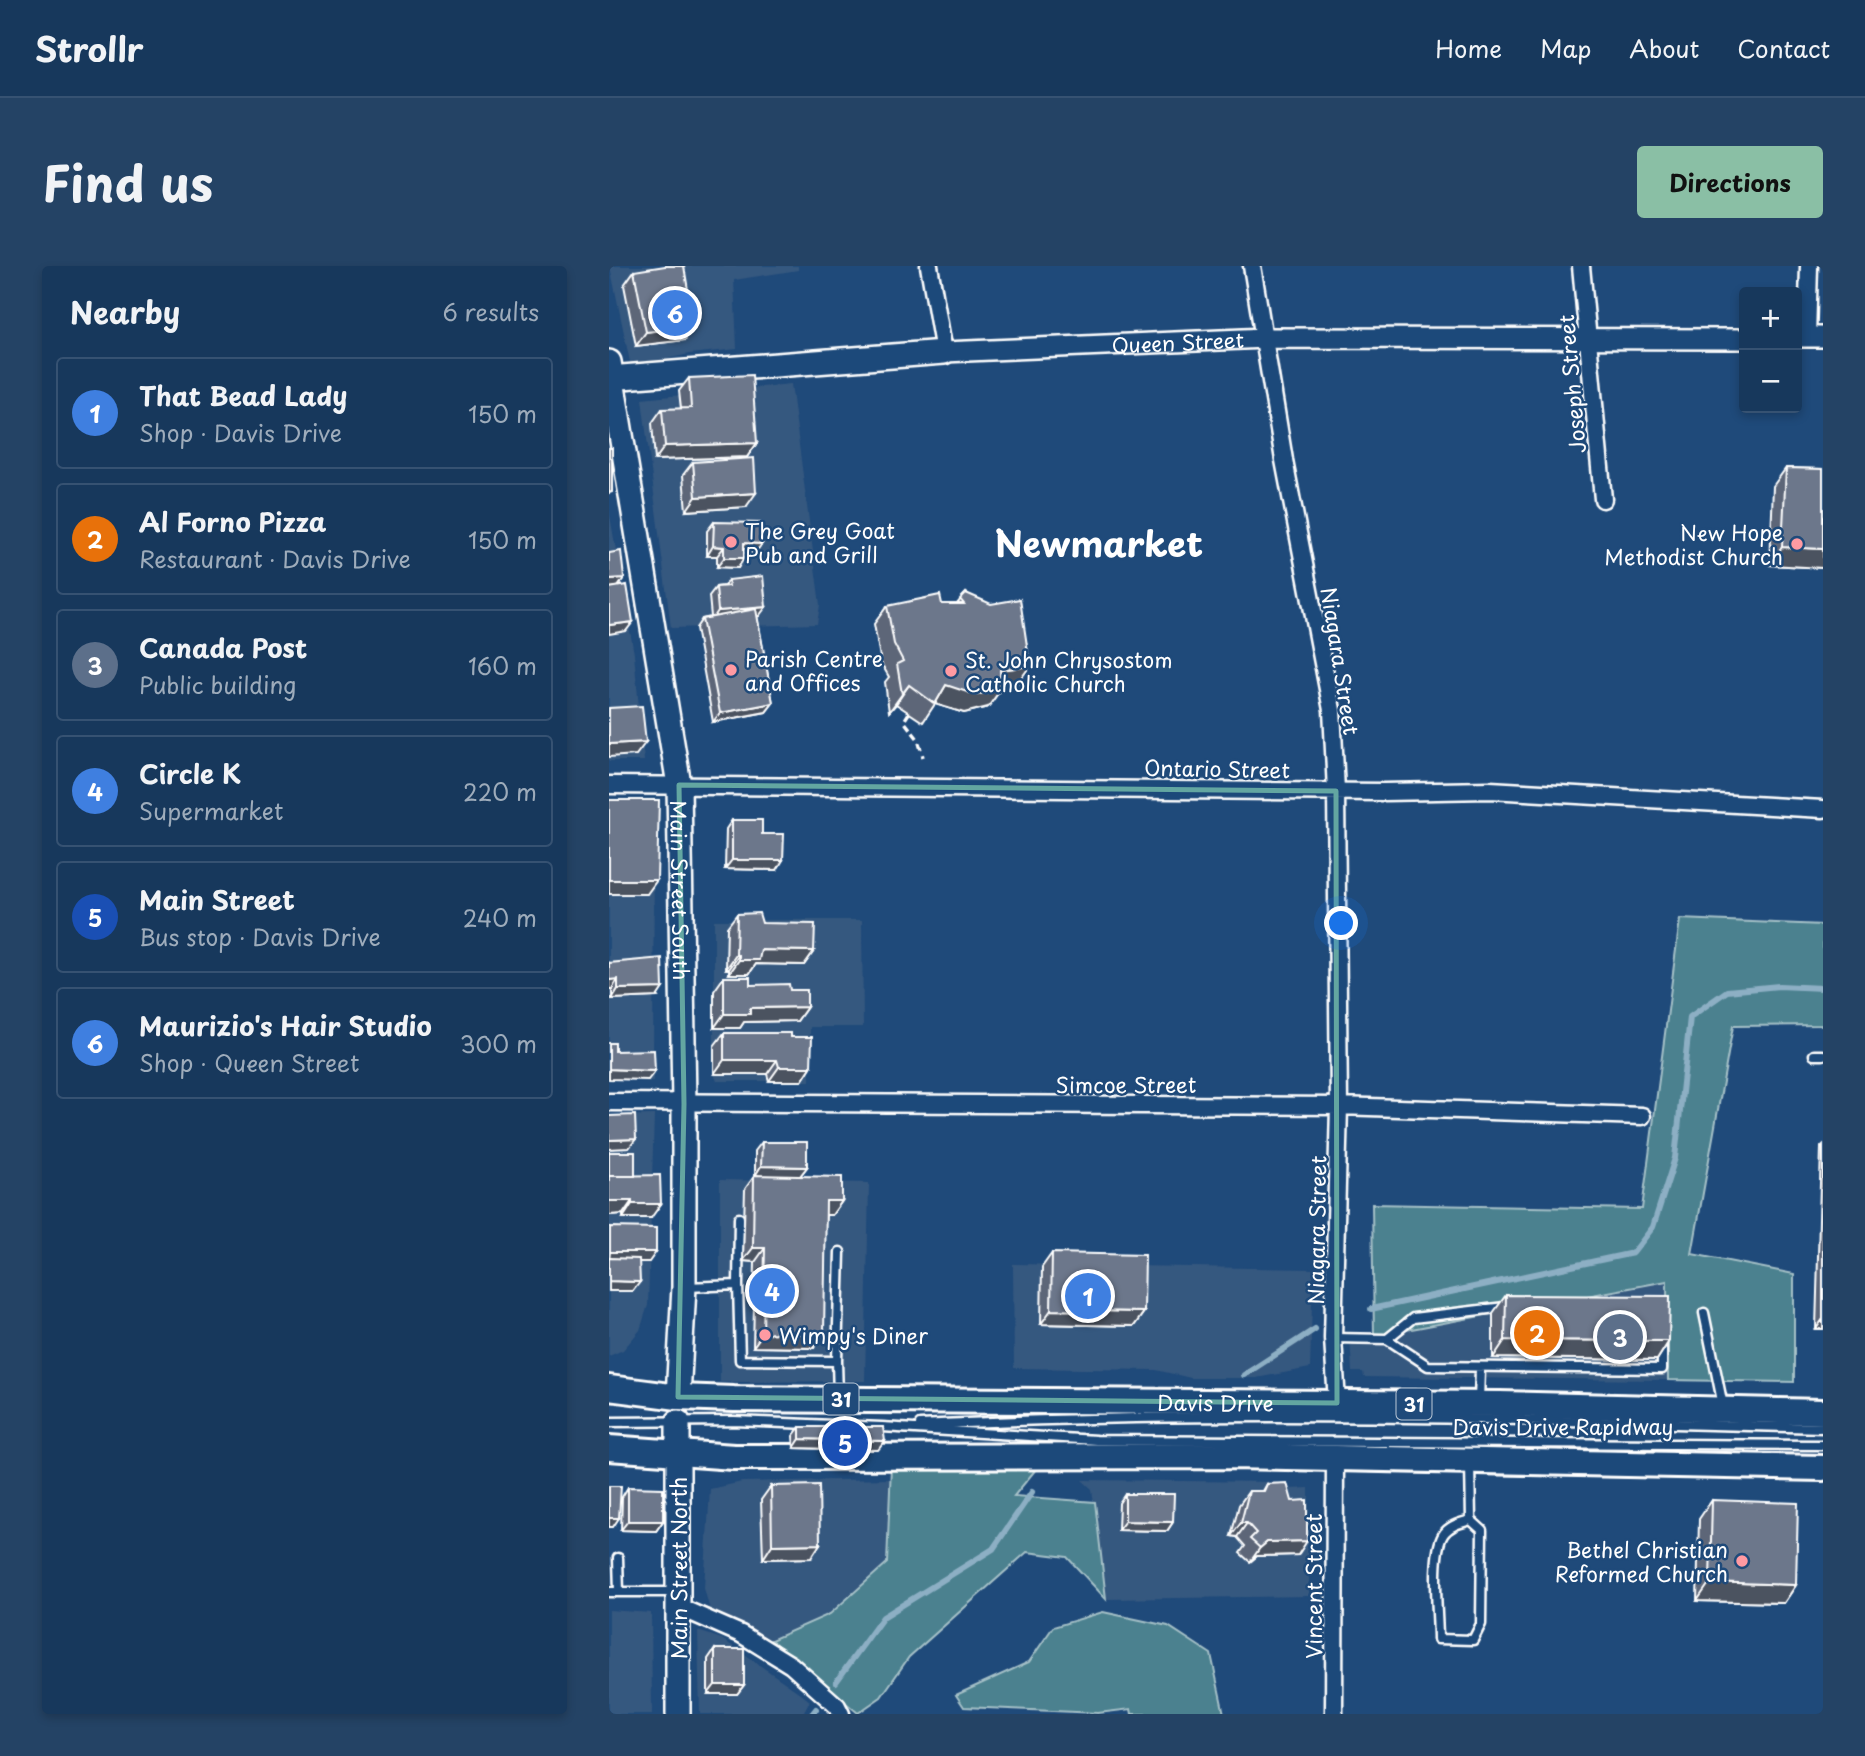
<!DOCTYPE html>
<html lang="en">
<head>
<meta charset="utf-8">
<style>
  body { margin:0; font-family:"Playpen Sans",sans-serif; background:#244365; color:#f1f3f6 }
  .controls { position:absolute; right:21px; top:21px; display:grid; overflow:hidden; border-radius:7px; box-shadow:0 4px 10px #0003 }
  .controls button { width:63px; height:63px; display:grid; place-items:center; padding:0; border:0; border-bottom:2px solid #365272; background:#17385c; color:#f1f3f6; font:35px sans-serif }
  .you { position:absolute; left:733px; top:658px; width:24px; height:24px; margin:-18px; border:5px solid #fff; border-radius:50%; background:#1a73e8; box-shadow:0 0 0 10px #1a73e833 }
  .badge { display:grid; place-items:center; width:46px; height:46px; border-radius:50%; background:#8abfa5; color:#fff; font-size:23px; font-weight:700 }
  .pin { position:absolute; translate:-50% -50%; border:4px solid #fff; box-shadow:0 2px 7px #0006 }
  .list { margin:0; padding:0; list-style:none }
  h2 { display:flex; justify-content:space-between; align-items:center; height:91px; margin:0; padding:0 28px; font-size:30px }
  h2 small { font-size:23px; font-weight:400; color:#9eacbb }
  .list li { display:grid; grid-template-columns:46px 1fr auto; gap:21px; align-items:center; box-sizing:border-box; height:112px; margin:0 14px 14px; padding:0 14px; border:2px solid #365272; border-radius:7px }
  .list b { display:block; font-size:26px; white-space:nowrap }
  .list p { margin:0; font-size:23px; white-space:nowrap; color:#9eacbb }
  .list em { font-size:23px; font-style:normal; color:#9eacbb }
  .map { position:relative; flex:none; width:1214px; height:1448px; overflow:hidden; border-radius:7px }
  header { display:flex; align-items:center; gap:42px; box-sizing:border-box; height:98px; padding:0 35px; background:#17385c; border-bottom:2px solid #365272 }
  header strong { font-size:33px }
  nav { display:flex; gap:38px; margin-inline-start:auto; font-size:24px }
  .intro { display:flex; align-items:center; justify-content:space-between; box-sizing:border-box; height:168px; padding:0 42px }
  h1 { margin:0; font-size:49px }
  .button { padding:18px 32px; border-radius:7px; background:#8abfa5; color:#111; font-size:24px; font-weight:700 }
  main { display:flex; gap:42px; padding:0 42px }
  aside { flex:1; background:#17385c; border-radius:7px; box-shadow:0 4px 10px #0003 }
  .map>svg:first-child { display:block }
  .built { fill:#36587f }
  .green { fill:#4b818f; stroke:#a5c0c7; stroke-width:2 }
  .lines { fill:none; stroke-linecap:round; stroke-linejoin:round }
  .stream { stroke:#8dafc4; stroke-width:6 }
  .service-casing { stroke:#fff; stroke-width:13 }
  .minor-casing { stroke:#fff; stroke-width:21 }
  .tertiary-casing { stroke:#fff; stroke-width:24 }
  .secondary-casing { stroke:#fff; stroke-width:28 }
  .primary-casing { stroke:#fff; stroke-width:30 }
  .path { stroke:#fff; stroke-width:3.5; stroke-dasharray:7 5; stroke-linecap:butt }
  .service { stroke:#1f4a7a; stroke-width:8 }
  .minor { stroke:#1f4a7a; stroke-width:16 }
  .tertiary { stroke:#1f4a7a; stroke-width:19 }
  .secondary { stroke:#1f4a7a; stroke-width:23 }
  .primary { stroke:#1f4a7a; stroke-width:24 }
  .wall { fill:#5d6678; stroke:#fff; stroke-width:2 }
  .shaded-wall { fill:#4c5361; stroke:#fff; stroke-width:2 }
  .building { fill:#6c778b; stroke:#fff; stroke-width:2 }
  .marked { fill:none; stroke:#63a6a1; stroke-width:5; stroke-linejoin:round }
  .poi-dot { fill:#ff9aa2; stroke:#1f4a7a; stroke-width:2.5 }
  .labels { text-anchor:middle; dominant-baseline:central; stroke-width:5; stroke-linejoin:round; paint-order:stroke }
  .shield { fill:#1f4a7a; stroke:#bcc9d7; stroke-width:2 }
  .shield-label { font-size:19px; font-weight:bold; fill:#fff }
  .street-label { font-size:21px; fill:#fff; stroke:#1f4a7a }
  .poi-label { font-size:21px; fill:#fff; stroke:#1f4a7a; text-anchor:start }
  .town-label { font-size:35px; font-weight:bold; fill:#fff; stroke:#1f4a7a }
</style>
</head>
<body>
<header>
<strong>Strollr</strong>
<nav><a>Home</a><a>Map</a><a>About</a><a>Contact</a></nav>
</header>
<div class="intro"><h1>Find us</h1><a class="button">Directions</a></div>
<main>
<aside>
<h2>Nearby<small>6 results</small></h2>
<ul class="list">
<li><span class="badge" style="background:#3f7fe0">1</span><div><b>That Bead Lady</b><p>Shop · Davis Drive</p></div><em>150 m</em></li>
<li><span class="badge" style="background:#e8710a">2</span><div><b>Al Forno Pizza</b><p>Restaurant · Davis Drive</p></div><em>150 m</em></li>
<li><span class="badge" style="background:#5c6f8a">3</span><div><b>Canada Post</b><p>Public building</p></div><em>160 m</em></li>
<li><span class="badge" style="background:#3f7fe0">4</span><div><b>Circle K</b><p>Supermarket</p></div><em>220 m</em></li>
<li><span class="badge" style="background:#1a4fb4">5</span><div><b>Main Street</b><p>Bus stop · Davis Drive</p></div><em>240 m</em></li>
<li><span class="badge" style="background:#3f7fe0">6</span><div><b>Maurizio's Hair Studio</b><p>Shop · Queen Street</p></div><em>300 m</em></li>
</ul>
</aside>
<div class="map">
<svg width="1214" height="1448" viewBox="0 0 1214 1448">
  <rect width="100%" height="100%" fill="#1f4a7a"/>
  <filter id="ink" filterUnits="userSpaceOnUse"><feTurbulence type="fractalNoise" baseFrequency=".0143" numOctaves="2"/><feDisplacementMap in="SourceGraphic" scale="14" xChannelSelector="R" yChannelSelector="G"/><feConvolveMatrix kernelMatrix="1 2 1 2 8 2 1 2 1" color-interpolation-filters="sRGB"/></filter>
  <g filter="url(#ink)">
    <path class="built" d="M 1,0 L 189,0 L 189,4 L 125,14 L 128,83 L 80,88 L 22,101 Z
      M 182,118 L 211,339 L 208,358 L 62,362 L 33,133 Z
      M 0,244 L 25,388 L 35,495 L 0,495 Z
      M 0,535 L 45,536 L 44,816 L 0,813 Z
      M 105,654 L 253,654 L 254,761 L 201,761 L 201,815 L 108,815 L 105,808 Z
      M 45,849 L 39,1039 L 31,1064 L 14,1084 L 0,1090 L 0,850 Z
      M 111,914 L 260,917 L 256,1115 L 111,1116 Z
      M 404,998 L 704,1003 L 701,1102 L 647,1112 L 582,1112 L 547,1104 L 405,1102 Z
      M 1058,1015 L 1059,1114 L 755,1111 L 754,1106 L 743,1106 L 741,1068 L 765,1070 Z
      M 282,1213 L 278,1297 L 221,1348 L 162,1374 L 101,1344 L 95,1322 L 101,1223 L 133,1216 Z
      M 473,1214 L 667,1216 L 680,1223 L 700,1222 L 700,1330 L 497,1333 L 483,1223 Z
      M 0,1344 L 42,1347 L 43,1448 L 0,1448 Z
      M 89,1365 L 113,1373 L 188,1425 L 201,1435 L 194,1448 L 91,1448 Z"/>
    <path class="green" d="M 1071,653 L 1214,659 L 1214,759 L 1124,760 L 1083,988 L 1185,1008 L 1185,1116 L 1059,1114 L 1058,1015 L 765,1070 L 763,938 L 1033,943 Z
      M 282,1200 L 428,1202 L 405,1230 L 486,1236 L 497,1333 L 458,1291 L 418,1286 L 300,1391 L 272,1431 L 249,1447 L 162,1374 L 221,1348 L 278,1297 Z
      M 494,1346 L 559,1360 L 602,1388 L 615,1448 L 523,1448 L 522,1443 L 489,1447 L 355,1441 L 347,1429 L 420,1396 L 444,1361 Z"/>
    <g class="lines">
      <path class="stream" d="M 762,1043 L 1024,987 L 1044,961 L 1066,892 L 1081,751 L 1118,725 L 1170,720 L 1214,722
        M 635,1109 L 706,1063
        M 227,1416 L 274,1351 L 384,1283 L 423,1226
        M 203,1448 L 207,1443"/>
      <defs>
        <path id="service" d="M 1205,789 L 1214,789
          M 129,1019 L 130,952
          M 77,1021 L 129,1019 L 131,1094 L 228,1095 L 229,1131
          M 1095,1047 L 1114,1140
          M 724,1072 L 778,1073 L 819,1100 L 1053,1103 L 1053,1075
          M 778,1073 L 804,1052 L 896,1041
          M 228,1095 L 231,986
          M 870,1135 L 871,1103
          M 0,1156 L 125,1155 L 273,1161 L 487,1174 L 1214,1179
          M 311,1159 C 611,1144 914,1153 1214,1162
          M 861,1197 L 862,1254 L 873,1264 L 872,1358 L 864,1374 L 829,1373 C 829,1349 822,1289 834,1269 C 840,1259 852,1257 862,1254
          M 9,1292 L 10,1326
          M 0,1326 L 67,1326"/>
        <path id="minor" d="M 320,0 L 335,86
          M 643,0 L 675,194 L 723,444 L 727,525 L 730,840 L 724,1072 L 728,1137
          M 972,0 L 994,233
          M 1198,71 L 1200,0
          M 0,519 L 775,526 L 881,524 L 1214,543
          M 0,836 L 730,840 L 1033,850
          M 70,1341 L 132,1368 L 182,1399 L 228,1440 L 232,1448
          M 725,1448 L 726,1193"/>
        <g id="tertiary">
          <path d="M 1188,71 L 1214,71"/>
          <path id="s1" d="M 335,86 L 657,72 L 1135,73"/>
        </g>
        <g id="secondary">
          <path id="s2" d="M 0,96 L 70,519 L 75,838 L 75,1021 L 69,1131"/>
          <path d="M 0,112 L 335,86"/>
          <path d="M 69,1156 L 69,1448"/>
        </g>
        <g id="primary">
          <path id="s3" d="M 0,1122 L 69,1131 L 125,1133 L 891,1138 L 1214,1146"/>
          <path d="M 0,1182 L 125,1191 L 624,1190 L 1214,1202"/>
        </g>
      </defs>
      <use href="#service" class="service-casing"/>
      <use href="#minor" class="minor-casing"/>
      <use href="#tertiary" class="tertiary-casing"/>
      <use href="#secondary" class="secondary-casing"/>
      <use href="#primary" class="primary-casing"/>
      <path class="path" d="M 300,447 L 295,455 L 309,473 L 314,491"/>
      <use href="#service" class="service"/>
      <use href="#minor" class="minor"/>
      <use href="#tertiary" class="tertiary"/>
      <use href="#secondary" class="secondary"/>
      <use href="#primary" class="primary"/>
    </g>
    <path class="wall" d="M 25,5 L 76,74 L 27,80 L 15,19 Z
      M 80,112 L 148,177 L 138,191 L 46,194 L 43,157 L 53,143 L 72,143 L 70,125 Z
      M 84,196 L 137,241 L 77,245 L 74,209 Z
      M 1177,202 L 1214,203 L 1214,302 L 1161,299 L 1164,220 Z
      M 105,256 L 146,287 L 135,287 L 129,302 L 108,301 L 108,290 L 98,290 L 98,265 Z
      M 119,314 L 150,350 L 148,350 L 164,437 L 157,446 L 104,456 L 87,362 L 93,353 L 102,351 L 100,330 L 107,321 L 115,320 Z
      M 357,327 L 408,418 L 392,420 L 392,423 L 379,441 L 355,447 L 326,438 L 314,456 L 287,438 L 280,446 L 276,416 L 280,411 L 272,397 L 265,358 L 278,340 L 348,338 Z
      M 123,554 L 153,568 L 168,604 L 116,603 L 117,563 Z
      M 128,648 L 153,657 L 205,685 L 195,699 L 147,698 L 140,708 L 120,708 L 120,703 L 117,703 L 118,661 Z
      M 0,697 L 48,731 L 3,733 L 3,723 L 0,723 Z
      M 115,711 L 141,719 L 181,724 L 198,741 L 188,755 L 135,756 L 131,762 L 105,762 L 105,725 Z
      M 115,767 L 182,771 L 202,801 L 193,815 L 160,815 L 158,808 L 105,808 L 105,780 Z
      M 153,876 L 198,901 L 191,910 L 233,935 L 223,949 L 217,949 L 205,1082 L 144,1081 L 146,996 L 134,995 L 136,923 L 146,909 L 146,885 Z
      M 1214,879 L 1214,1063 L 1207,1063 L 1212,881 Z
      M 0,886 L 26,910 L 42,952 L 14,952 L 14,948 L 0,949 Z
      M 443,987 L 535,1046 L 525,1060 L 432,1058 L 433,1001 Z
      M 897,1029 L 1060,1075 L 1048,1094 L 884,1092 L 884,1047 Z
      M 191,1161 L 269,1184 L 185,1182 L 184,1170 Z
      M 658,1218 L 689,1289 L 648,1290 L 641,1296 L 631,1287 L 636,1280 L 628,1271 L 622,1270 L 630,1239 L 640,1225 L 654,1225 Z
      M 162,1220 L 202,1292 L 154,1293 L 152,1234 Z
      M 19,1221 L 54,1255 L 47,1265 L 12,1264 L 13,1231 Z
      M 516,1228 L 564,1256 L 558,1265 L 509,1264 L 510,1237 Z
      M 1103,1234 L 1187,1319 L 1175,1337 L 1088,1335 L 1090,1253 Z
      M 106,1383 L 135,1419 L 128,1428 L 99,1428 L 99,1393 Z"/>
    <path class="shaded-wall" d="M 85,60 L 76,74 L 27,80 L 37,66 Z
      M 148,177 L 138,191 L 46,194 L 56,180 Z
      M 147,227 L 137,241 L 77,245 L 87,231 Z
      M 135,277 L 153,278 L 146,287 L 129,287 Z
      M 104,280 L 115,281 L 108,290 L 98,290 Z
      M 1173,281 L 1214,283 L 1214,302 L 1161,299 Z
      M 115,292 L 135,292 L 129,302 L 108,301 Z
      M 15,312 L 9,321 L 0,322 L 0,313 Z
      M 157,341 L 150,350 L 103,354 L 109,345 Z
      M 24,356 L 17,365 L 0,368 L 0,359 Z
      M 421,400 L 408,418 L 378,422 L 391,404 Z
      M 300,419 L 287,438 L 280,446 L 293,428 Z
      M 337,419 L 392,423 L 379,441 L 355,447 L 326,438 Z
      M 164,437 L 157,446 L 104,456 L 111,447 Z
      M 37,476 L 27,489 L 0,491 L 0,478 Z
      M 123,594 L 174,594 L 168,604 L 116,603 Z
      M 0,614 L 48,614 L 38,628 L 0,628 Z
      M 152,684 L 205,685 L 195,699 L 147,698 L 140,708 L 120,708 L 130,694 Z
      M 127,689 L 130,689 L 120,703 L 117,703 Z
      M 9,713 L 3,723 L 0,723 L 0,714 Z
      M 54,722 L 48,731 L 3,733 L 9,723 Z
      M 198,741 L 188,755 L 135,756 L 131,762 L 105,762 L 115,748 L 141,742 Z
      M 115,794 L 168,794 L 158,808 L 105,808 Z
      M 170,801 L 202,801 L 193,815 L 160,815 Z
      M 0,803 L 46,805 L 39,814 L 0,813 Z
      M 27,873 L 20,882 L 0,883 L 0,874 Z
      M 152,900 L 198,901 L 191,910 L 146,910 Z
      M 0,935 L 23,935 L 14,948 L 0,949 Z
      M 217,935 L 233,935 L 223,949 L 207,949 Z
      M 23,938 L 52,938 L 42,952 L 14,952 Z
      M 144,982 L 156,982 L 146,996 L 134,995 Z
      M 1,986 L 47,986 L 40,996 L 0,996 Z
      M 0,1015 L 31,1016 L 24,1025 L 0,1025 Z
      M 442,1044 L 535,1046 L 525,1060 L 432,1058 Z
      M 1214,1053 L 1214,1063 L 1207,1063 Z
      M 154,1067 L 215,1068 L 205,1082 L 144,1081 Z
      M 896,1074 L 1060,1075 L 1048,1094 L 884,1092 Z
      M 191,1173 L 276,1175 L 269,1184 L 185,1182 Z
      M 0,1252 L 10,1252 L 4,1261 L 0,1261 Z
      M 19,1255 L 54,1255 L 47,1265 L 12,1264 Z
      M 516,1255 L 564,1256 L 558,1265 L 509,1264 Z
      M 632,1257 L 638,1257 L 628,1271 L 622,1270 Z
      M 698,1275 L 689,1289 L 648,1290 L 641,1296 L 651,1282 L 658,1276 Z
      M 211,1278 L 202,1292 L 154,1293 L 163,1279 Z
      M 1101,1316 L 1187,1319 L 1175,1337 L 1088,1335 Z
      M 106,1419 L 135,1419 L 128,1428 L 99,1428 Z"/>
    <path class="building" d="M 56,0 L 75,0 L 85,60 L 37,66 L 25,5 Z
      M 143,109 L 148,177 L 56,180 L 53,143 L 82,142 L 80,112 Z
      M 0,182 L 3,182 L 3,226 L 0,227 Z
      M 145,192 L 147,227 L 87,231 L 84,196 Z
      M 1177,202 L 1214,203 L 1214,283 L 1173,281 Z
      M 105,256 L 153,257 L 153,278 L 135,277 L 135,292 L 115,292 L 115,281 L 104,280 Z
      M 12,285 L 15,312 L 0,313 L 0,287 Z
      M 154,310 L 157,341 L 109,345 L 107,321 L 120,320 L 119,314 Z
      M 18,319 L 24,356 L 0,359 L 0,322 Z
      M 357,327 L 382,338 L 411,333 L 421,400 L 391,404 L 392,423 L 367,429 L 337,419 L 326,438 L 300,419 L 293,428 L 288,398 L 294,395 L 285,378 L 278,340 L 331,329 L 333,338 L 355,338 L 351,333 Z
      M 147,343 L 164,437 L 111,447 L 93,353 Z
      M 33,440 L 37,476 L 0,478 L 0,442 Z
      M 0,534 L 50,534 L 48,614 L 0,614 Z
      M 123,554 L 153,554 L 153,568 L 175,568 L 174,594 L 123,594 Z
      M 150,647 L 153,657 L 206,658 L 205,685 L 152,684 L 150,694 L 130,694 L 130,689 L 127,689 L 128,648 Z
      M 53,692 L 54,722 L 9,723 L 9,713 L 0,714 L 0,697 Z
      M 115,711 L 141,711 L 141,719 L 180,718 L 181,724 L 198,724 L 198,741 L 141,742 L 141,748 L 115,748 Z
      M 115,767 L 182,767 L 182,771 L 203,771 L 202,801 L 170,801 L 168,794 L 115,794 Z
      M 0,777 L 6,777 L 6,785 L 45,784 L 46,805 L 0,803 Z
      M 26,849 L 27,873 L 0,874 L 0,850 Z
      M 153,876 L 198,876 L 198,901 L 152,900 Z
      M 0,886 L 26,886 L 26,910 L 0,910 Z
      M 51,909 L 52,938 L 23,938 L 23,935 L 0,935 L 0,910 Z
      M 145,909 L 233,911 L 233,935 L 217,935 L 215,1068 L 154,1067 L 156,982 L 144,982 Z
      M 1,961 L 47,962 L 47,986 L 1,986 Z
      M 443,987 L 536,989 L 535,1046 L 442,1044 Z
      M 0,992 L 30,993 L 31,1016 L 0,1015 Z
      M 897,1029 L 1061,1030 L 1060,1075 L 896,1074 Z
      M 191,1161 L 274,1161 L 276,1175 L 191,1173 Z
      M 678,1217 L 683,1235 L 698,1234 L 698,1275 L 658,1276 L 651,1282 L 641,1273 L 647,1267 L 638,1257 L 632,1257 L 640,1225 L 655,1225 L 658,1218 Z
      M 210,1219 L 211,1278 L 163,1279 L 162,1220 Z
      M 0,1220 L 12,1220 L 10,1252 L 0,1252 Z
      M 19,1221 L 54,1222 L 54,1255 L 19,1255 Z
      M 516,1228 L 565,1228 L 564,1256 L 516,1255 Z
      M 1103,1234 L 1189,1237 L 1187,1319 L 1101,1316 Z
      M 106,1383 L 135,1383 L 135,1419 L 106,1419 Z"/>
  </g>
  <path class="marked" d="M 70,519 L 727,525 L 728,1137 L 69,1131 L 75,838 Z"/>
  <g class="poi-dot">
    <circle cx="122" cy="276" r="7"/>
    <circle cx="1188" cy="278" r="7"/>
    <circle cx="122" cy="404" r="7"/>
    <circle cx="342" cy="405" r="7"/>
    <circle cx="156" cy="1069" r="7"/>
    <circle cx="1133" cy="1295" r="7"/>
  </g>
  <g class="labels">
    <g class="shield">
      <rect x="214.5" y="1117.5" width="35" height="31" rx="5"/>
      <rect x="787.5" y="1122.5" width="35" height="31" rx="5"/>
    </g>
    <g class="shield-label">
      <text x="232" y="1133">31</text>
      <text x="805" y="1138">31</text>
    </g>
    <g class="street-label">
      <text stroke="none"><textPath href="#s1" startOffset="234">Queen Street</textPath></text>
      <text transform="translate(962 118) rotate(-95)">Joseph Street</text>
      <text transform="translate(732 395) rotate(81)">Niagara Street</text>
      <text transform="translate(608 502) rotate(1)">Ontario Street</text>
      <text stroke="none"><textPath href="#s2" startOffset="534">Main Street South</textPath></text>
      <text x="517" y="818">Simcoe Street</text>
      <text transform="translate(707 964) rotate(-89)">Niagara Street</text>
      <text stroke="none"><textPath href="#s3" startOffset="607">Davis Drive</textPath></text>
      <text x="954" y="1160">Davis Drive Rapidway</text>
      <text transform="translate(69 1302) rotate(-90)">Main Street North</text>
      <text transform="translate(704 1320) rotate(-90)">Vincent Street</text>
    </g>
    <g class="poi-label">
      <text x="136" y="264">The Grey Goat<tspan x="136" dy="24">Pub and Grill</tspan></text>
      <text x="1174" y="266" text-anchor="end">New Hope<tspan x="1174" dy="24">Methodist Church</tspan></text>
      <text x="136" y="392">Parish Centre<tspan x="136" dy="24">and Offices</tspan></text>
      <text x="356" y="393">St. John Chrysostom<tspan x="356" dy="24">Catholic Church</tspan></text>
      <text x="170" y="1069">Wimpy's Diner</text>
      <text x="1119" y="1283" text-anchor="end">Bethel Christian<tspan x="1119" dy="24">Reformed Church</tspan></text>
    </g>
    <g class="town-label">
      <text x="490" y="276">Newmarket</text>
    </g>
  </g>
</svg>
<div class="controls">
<button>+</button>
<button>−</button>
</div>
<div class="you"></div>
<div class="pin badge" style="left:479px;top:1030px;background:#3f7fe0">1</div>
<div class="pin badge" style="left:928px;top:1067px;background:#e8710a">2</div>
<div class="pin badge" style="left:1011px;top:1071px;background:#5c6f8a">3</div>
<div class="pin badge" style="left:163px;top:1025px;background:#3f7fe0">4</div>
<div class="pin badge" style="left:236px;top:1177px;background:#1a4fb4">5</div>
<div class="pin badge" style="left:66px;top:47px;background:#3f7fe0">6</div>
</div>
</main>
</body>
</html>
